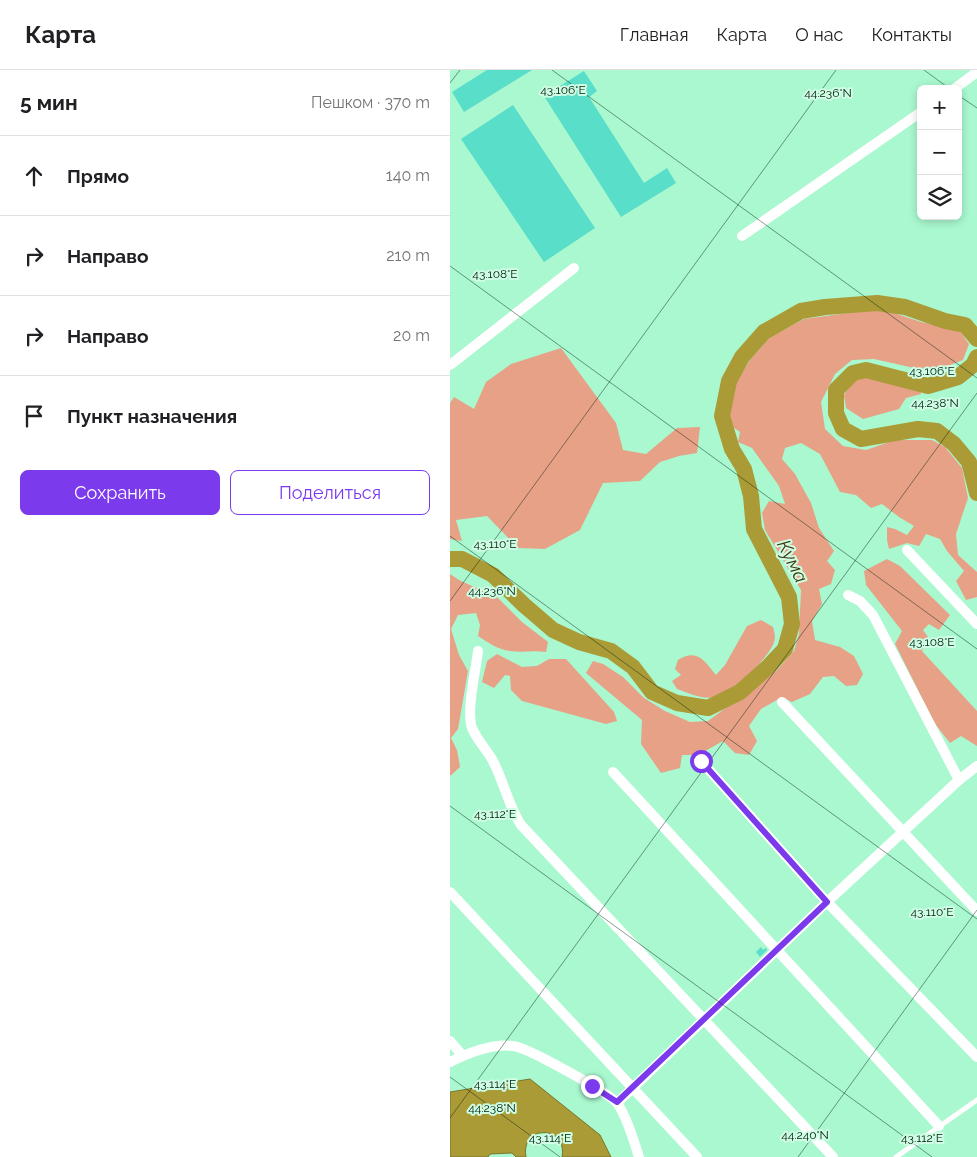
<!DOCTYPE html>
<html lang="ru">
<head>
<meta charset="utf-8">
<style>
  body { margin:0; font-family:Raleway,sans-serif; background:#f6f6f6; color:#202124 }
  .controls { position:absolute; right:15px; top:15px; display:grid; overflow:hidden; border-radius:8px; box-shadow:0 2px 8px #0003 }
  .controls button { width:45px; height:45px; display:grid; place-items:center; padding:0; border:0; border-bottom:1px solid #e0e0e0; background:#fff; color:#202124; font:25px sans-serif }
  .stop { position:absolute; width:15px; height:15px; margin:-11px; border:4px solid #7c3aed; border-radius:50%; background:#fff }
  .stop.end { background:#7c3aed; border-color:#fff; box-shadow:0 1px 5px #0008 }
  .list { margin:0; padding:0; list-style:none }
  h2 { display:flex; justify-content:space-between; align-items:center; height:65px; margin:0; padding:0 20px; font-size:21px }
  h2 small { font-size:16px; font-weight:400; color:#757577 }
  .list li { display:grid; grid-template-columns:32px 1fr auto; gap:15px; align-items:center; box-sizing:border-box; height:80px; padding:0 20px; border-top:1px solid #e0e0e0 }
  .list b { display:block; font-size:19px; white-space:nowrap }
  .list em { font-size:16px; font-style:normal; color:#757577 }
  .actions { display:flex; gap:10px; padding:15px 20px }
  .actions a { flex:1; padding:11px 0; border:1px solid #7c3aed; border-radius:8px; text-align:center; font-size:18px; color:#7c3aed }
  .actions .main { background:#7c3aed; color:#fff }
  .icon { flex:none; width:28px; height:28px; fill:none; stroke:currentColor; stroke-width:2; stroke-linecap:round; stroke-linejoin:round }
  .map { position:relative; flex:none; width:527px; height:1087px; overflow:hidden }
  header { display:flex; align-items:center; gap:30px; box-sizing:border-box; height:70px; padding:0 25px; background:#fff; border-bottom:1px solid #e0e0e0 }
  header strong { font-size:24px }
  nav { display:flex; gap:28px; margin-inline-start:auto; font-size:18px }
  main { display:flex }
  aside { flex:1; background:#fff }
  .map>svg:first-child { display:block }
  .green { fill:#e7a187 }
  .water { fill:#aa9b37; stroke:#77752b }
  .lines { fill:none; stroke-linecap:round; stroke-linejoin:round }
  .river { stroke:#aa9b37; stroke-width:16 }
  .building { fill:#58dec9 }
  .service { stroke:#fff; stroke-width:5 }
  .minor { stroke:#fff; stroke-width:10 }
  .route { stroke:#7c3aed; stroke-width:6 }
  .ticks { fill:none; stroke:#001d0f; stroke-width:1; stroke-opacity:0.45 }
  .labels { text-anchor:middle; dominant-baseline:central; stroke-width:4; stroke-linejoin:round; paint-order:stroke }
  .water-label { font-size:19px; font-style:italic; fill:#403a10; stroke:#d0fee4 }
  .ticks-label { font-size:12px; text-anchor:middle; fill:#001d0f; stroke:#d0fee4; stroke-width:4; stroke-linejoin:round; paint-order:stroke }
</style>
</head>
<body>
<header>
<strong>Карта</strong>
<nav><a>Главная</a><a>Карта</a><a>О нас</a><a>Контакты</a></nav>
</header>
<main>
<aside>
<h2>5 мин<small>Пешком · 370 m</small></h2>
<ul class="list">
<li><svg class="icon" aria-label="ahead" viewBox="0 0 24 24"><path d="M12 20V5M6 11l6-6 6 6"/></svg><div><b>Прямо</b></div><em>140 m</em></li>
<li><svg class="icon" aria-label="right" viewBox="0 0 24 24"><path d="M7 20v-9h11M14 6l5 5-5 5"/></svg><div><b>Направо</b></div><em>210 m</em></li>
<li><svg class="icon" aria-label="right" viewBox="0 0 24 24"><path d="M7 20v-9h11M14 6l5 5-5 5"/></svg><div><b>Направо</b></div><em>20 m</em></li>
<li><svg class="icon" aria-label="arrive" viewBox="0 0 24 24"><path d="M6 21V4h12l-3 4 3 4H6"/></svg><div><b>Пункт назначения</b></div></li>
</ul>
<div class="actions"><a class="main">Сохранить</a><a>Поделиться</a></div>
</aside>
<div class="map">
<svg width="527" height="1087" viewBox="0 0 527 1087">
  <rect width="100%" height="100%" fill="#a9f8cf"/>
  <path class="green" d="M 419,240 L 444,243 L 471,252 L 509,260 L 519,274 L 513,290 L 482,302 L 424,289 L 402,290 L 385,304 L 371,332 L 375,359 L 393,376 L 416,380 L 445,370 L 482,370 L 495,377 L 512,398 L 518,428 L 506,464 L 508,485 L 527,502 L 527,527 L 516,530 L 506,511 L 514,501 L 497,481 L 490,469 L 476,464 L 469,476 L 457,473 L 439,479 L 437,470 L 437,457 L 445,459 L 457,465 L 464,456 L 449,447 L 432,434 L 421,438 L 406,425 L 390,422 L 370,384 L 351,373 L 335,378 L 332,389 L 345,404 L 361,433 L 369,458 L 384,481 L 377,491 L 385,500 L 381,514 L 369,519 L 372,534 L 362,551 L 365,570 L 390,577 L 404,586 L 413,604 L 407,615 L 396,616 L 384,606 L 373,607 L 360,624 L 342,632 L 332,627 L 311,639 L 299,656 L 307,671 L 299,685 L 285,683 L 273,671 L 248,685 L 232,685 L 230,698 L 211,703 L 191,674 L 192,650 L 136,603 L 143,591 L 153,594 L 173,607 L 194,628 L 215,641 L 240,652 L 258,651 L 326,601 L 344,581 L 349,564 L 351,520 L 315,460 L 312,443 L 319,431 L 335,434 L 329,416 L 302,378 L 288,372 L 290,362 L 280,355 L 279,341 L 284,316 L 300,290 L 320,267 L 354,249 Z
    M 111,278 L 166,353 L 173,380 L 196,384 L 227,358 L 250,357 L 247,383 L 229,386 L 210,392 L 190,411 L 153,413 L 130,460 L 95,479 L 68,478 L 37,446 L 6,450 L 12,471 L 0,469 L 0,333 L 4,327 L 24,339 L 36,312 L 61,294 Z
    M 416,304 L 470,320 L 471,324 L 456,328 L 449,339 L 413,349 L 396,338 L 394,325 L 402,312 Z
    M 437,489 L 450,496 L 500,545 L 489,560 L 479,554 L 473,560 L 478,567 L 472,581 L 527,641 L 527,676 L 511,666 L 500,673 L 485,654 L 445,574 L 452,561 L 416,515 L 414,501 Z
    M 0,504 L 9,510 L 48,528 L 72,552 L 98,572 L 96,582 C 83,580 73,583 60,581 C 49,580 37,572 28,566 L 30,555 L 26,543 L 8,545 L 1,559 L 9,585 L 18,601 L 8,659 L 1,668 L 7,680 L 10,697 L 0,706 Z
    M 311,550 L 323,557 C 324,561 326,567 324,572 C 320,586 283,624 267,627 C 252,630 241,624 227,619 L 222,611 L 231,605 L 225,599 L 228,590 C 248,578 254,591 266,605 L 275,595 L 297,556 Z
    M 47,584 L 72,597 L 87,596 L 99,589 L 116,589 L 164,642 L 167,651 L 156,654 L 72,631 L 61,620 L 60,606 L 55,605 L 44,618 L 32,612 L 37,591 Z"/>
  <path class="water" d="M 80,1009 L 150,1065 L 161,1087 L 112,1087 C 118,1055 70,1054 76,1087 L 66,1087 L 62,1083 L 40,1084 L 38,1087 L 0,1087 L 0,1022 Z"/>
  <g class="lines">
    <path class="river" d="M 527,287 L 523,295 L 508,307 L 478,316 L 416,300 L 403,303 L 386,320 L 386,343 L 393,359 L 411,369 L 468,359 L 487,361 L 504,374 L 519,392 L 527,423
      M 0,489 L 12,489 L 43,505 L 74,535 L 103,560 L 129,572 L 161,581 L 183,597 L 202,622 L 227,633 L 258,638 L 290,622 L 318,597 L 335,579 L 342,554 L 339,527 L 304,459 L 301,426 L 294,399 L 282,379 L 272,346 L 279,311 L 292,287 L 314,262 L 351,241 L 375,237 L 427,233 L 455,237 L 495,251 L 515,255 L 527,269"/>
  </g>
  <path class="building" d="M 37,0 L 82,0 L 14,42 L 2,22 Z
    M 134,1 L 147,21 L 139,27 L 194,113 L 217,98 L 226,113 L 171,147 L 94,26 Z
    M 63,35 L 145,158 L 94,192 L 11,69 Z
    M 311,877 L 313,880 L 316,878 L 317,880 L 310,887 L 306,882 Z"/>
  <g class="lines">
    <path class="service" d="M 446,1087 L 527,1030"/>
    <path class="minor" d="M 504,19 L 527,2
      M 292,166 L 471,42
      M 0,295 L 124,198
      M 457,480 L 527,554
      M 398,525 L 410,531 L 423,545 L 509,710
      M 28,581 C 26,600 16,641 22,658 C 27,670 37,680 43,691 C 54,712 58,735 71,755 L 383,1087
      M 332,632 L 527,841
      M 251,691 L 377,832 L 527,987
      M 163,702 L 489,1056
      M 0,822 L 247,1087
      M 0,971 L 13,986
      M 0,992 C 18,983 43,973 63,976 C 77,977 159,1023 167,1033 C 177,1046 184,1072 189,1087
      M 167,1033 L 377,832 L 509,710 L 527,696"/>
  </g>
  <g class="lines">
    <path class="route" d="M 142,1016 L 167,1032 L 377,832 L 251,691"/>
  </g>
  <path class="ticks" d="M 102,0 L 527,308M 474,0 L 500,19M 0,13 L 10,0M 508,25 L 527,38M 0,196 L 527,579M 0,466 L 527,849M 0,531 L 386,0M 0,736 L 482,1087M 0,1007 L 110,1087M 0,1048 L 527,323M 348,1087 L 527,840"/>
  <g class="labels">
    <g class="water-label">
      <text transform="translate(343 491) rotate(63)">Кума</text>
    </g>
  </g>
  <g class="ticks-label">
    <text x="113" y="24">43.106°E</text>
    <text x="378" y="27">44.236°N</text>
    <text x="45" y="208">43.108°E</text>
    <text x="482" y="305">43.106°E</text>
    <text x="485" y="337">44.238°N</text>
    <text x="45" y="478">43.110°E</text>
    <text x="42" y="525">44.236°N</text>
    <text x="482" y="576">43.108°E</text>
    <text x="45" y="748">43.112°E</text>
    <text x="482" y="846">43.110°E</text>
    <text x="45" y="1018">43.114°E</text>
    <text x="42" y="1042">44.238°N</text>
    <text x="355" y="1069">44.240°N</text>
    <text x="100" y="1072">43.114°E</text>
    <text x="472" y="1072">43.112°E</text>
  </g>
</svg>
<div class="controls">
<button>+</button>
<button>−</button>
<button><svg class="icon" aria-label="layers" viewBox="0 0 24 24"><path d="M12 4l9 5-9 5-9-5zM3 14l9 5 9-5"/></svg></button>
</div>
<div class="stop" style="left:251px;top:691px"></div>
<div class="stop end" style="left:142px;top:1016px"></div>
</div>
</main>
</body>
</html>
